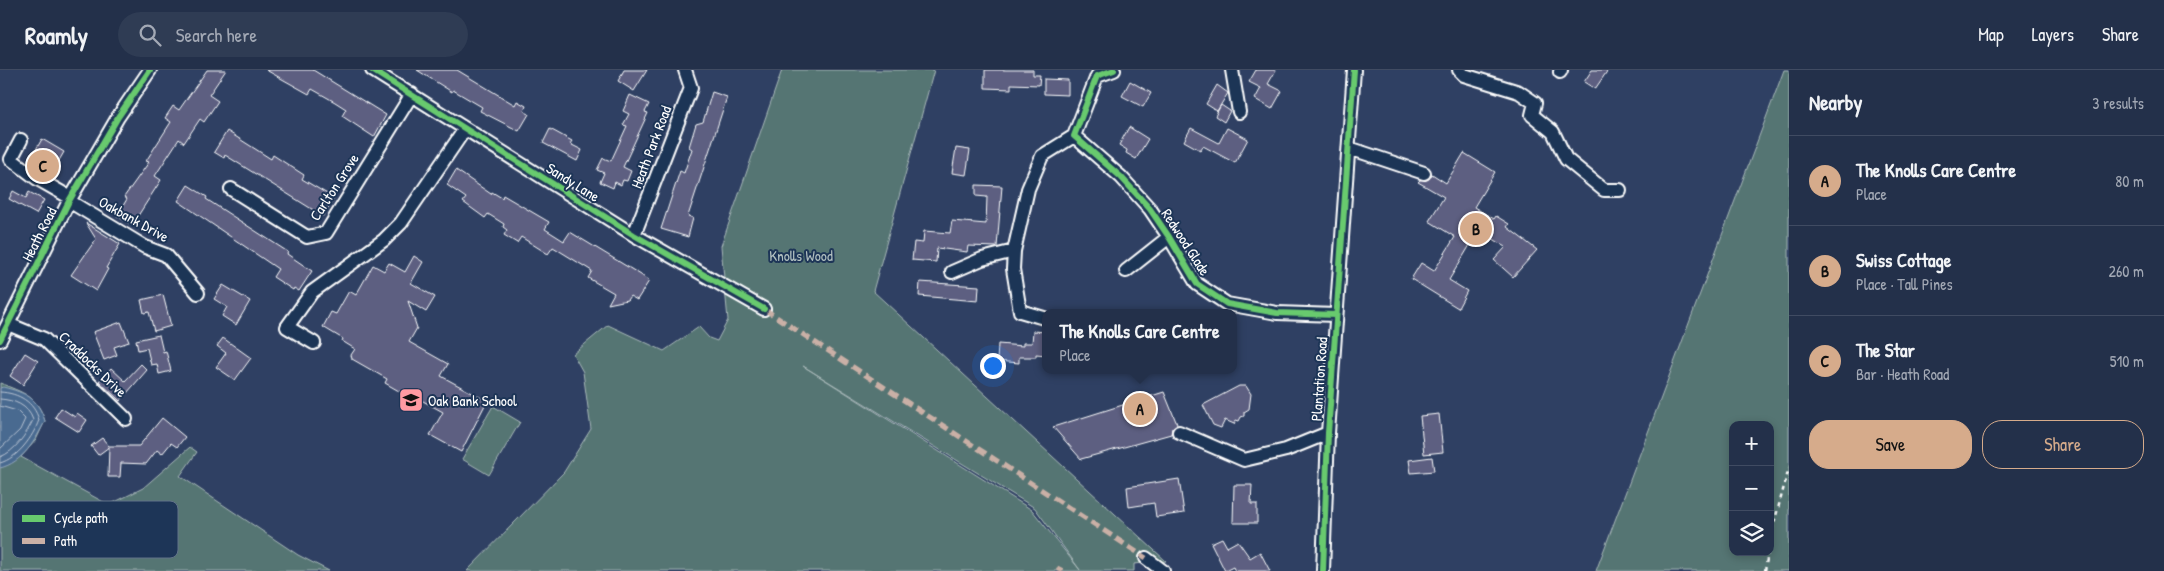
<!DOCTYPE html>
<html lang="en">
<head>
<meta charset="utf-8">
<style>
  body { margin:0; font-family:"Patrick Hand",sans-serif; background:#2f3c54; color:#f1f3f6 }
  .controls { position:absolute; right:15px; bottom:15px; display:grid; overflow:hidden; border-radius:10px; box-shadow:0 2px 8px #0003 }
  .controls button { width:45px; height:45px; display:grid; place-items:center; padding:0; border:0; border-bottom:1px solid #404b62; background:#23304a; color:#f1f3f6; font:25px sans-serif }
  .you { position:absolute; left:992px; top:295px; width:18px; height:18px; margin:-12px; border:4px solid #fff; border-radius:50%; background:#1a73e8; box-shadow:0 0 0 8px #1a73e833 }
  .badge { display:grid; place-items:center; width:32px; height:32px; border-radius:50%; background:#d6ab8b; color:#111; font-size:16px; font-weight:700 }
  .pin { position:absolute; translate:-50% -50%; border:2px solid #fff; box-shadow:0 1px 5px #0006 }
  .popup { position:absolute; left:1042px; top:239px; width:195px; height:65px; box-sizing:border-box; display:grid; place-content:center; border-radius:10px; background:#23304a; filter:drop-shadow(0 1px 4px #0005); font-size:16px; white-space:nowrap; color:#a3a9b5 }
  .popup b { font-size:19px; color:#f1f3f6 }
  .popup::after { content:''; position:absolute; left:50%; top:100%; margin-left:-10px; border:10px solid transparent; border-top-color:#23304a }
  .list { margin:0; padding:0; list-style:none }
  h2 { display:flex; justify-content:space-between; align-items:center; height:65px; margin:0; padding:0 20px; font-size:21px }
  h2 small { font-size:16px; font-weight:400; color:#a3a9b5 }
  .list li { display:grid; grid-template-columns:32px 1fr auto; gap:15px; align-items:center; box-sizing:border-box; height:90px; padding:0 20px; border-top:1px solid #404b62 }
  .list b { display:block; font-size:19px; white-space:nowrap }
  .list p { margin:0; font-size:16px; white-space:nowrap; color:#a3a9b5 }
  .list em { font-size:16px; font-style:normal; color:#a3a9b5 }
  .actions { display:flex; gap:10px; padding:15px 20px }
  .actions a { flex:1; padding:11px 0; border:1px solid #d6ab8b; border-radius:20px; text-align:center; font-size:18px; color:#d6ab8b }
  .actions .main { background:#d6ab8b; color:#111 }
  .icon { flex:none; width:28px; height:28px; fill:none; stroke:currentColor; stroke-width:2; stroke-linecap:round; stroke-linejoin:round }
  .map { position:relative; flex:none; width:1789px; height:501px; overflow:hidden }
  header { display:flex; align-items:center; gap:30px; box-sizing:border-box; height:70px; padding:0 25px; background:#23304a; border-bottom:1px solid #404b62 }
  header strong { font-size:24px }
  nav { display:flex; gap:28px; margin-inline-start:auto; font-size:18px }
  .search { width:350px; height:45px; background:#2f3c54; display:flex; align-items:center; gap:12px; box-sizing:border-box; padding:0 18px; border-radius:28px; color:#a3a9b5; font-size:19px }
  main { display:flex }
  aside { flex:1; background:#23304a }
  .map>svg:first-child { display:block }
  .green { fill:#547473; stroke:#aabab9; fill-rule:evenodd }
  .water { fill:#4a6a90; stroke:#92a6bc }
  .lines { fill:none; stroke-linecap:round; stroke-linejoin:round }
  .shore { stroke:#b7c3d3; stroke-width:1 }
  .building { fill:#5d5e81; stroke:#fff }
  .minor-casing { stroke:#fff; stroke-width:16 }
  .path { stroke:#fff; stroke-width:2.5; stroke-dasharray:4 4; stroke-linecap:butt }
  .minor { stroke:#1d3557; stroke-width:12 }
  .quiet { stroke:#cab0a6; stroke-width:5; stroke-dasharray:10 5; stroke-linecap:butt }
  .cycleway-casing { stroke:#1d3557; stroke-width:9 }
  .cycleway { stroke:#67ca6e; stroke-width:6 }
  .labels { text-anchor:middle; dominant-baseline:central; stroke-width:4; stroke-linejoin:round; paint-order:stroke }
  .street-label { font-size:15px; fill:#fff; stroke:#1d3557 }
  .park-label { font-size:15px; fill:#b2c0c0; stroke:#1d3557 }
  .poi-label { font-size:15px; fill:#fff; stroke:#1d3557; text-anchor:start }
  .key { fill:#1d3557; stroke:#617289; stroke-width:1 }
  .key-label { font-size:14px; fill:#fff }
</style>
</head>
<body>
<header>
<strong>Roamly</strong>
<div class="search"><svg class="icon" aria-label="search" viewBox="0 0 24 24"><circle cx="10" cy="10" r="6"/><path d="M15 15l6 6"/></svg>Search here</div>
<nav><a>Map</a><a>Layers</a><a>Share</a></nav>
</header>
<main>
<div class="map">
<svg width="1789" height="501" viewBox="0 0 1789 501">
  <rect width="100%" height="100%" fill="#2f4063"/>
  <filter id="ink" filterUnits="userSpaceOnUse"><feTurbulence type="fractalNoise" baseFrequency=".02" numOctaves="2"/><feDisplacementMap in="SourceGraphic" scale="10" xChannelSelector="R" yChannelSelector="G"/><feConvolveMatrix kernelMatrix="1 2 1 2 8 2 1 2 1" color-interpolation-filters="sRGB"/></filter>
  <g filter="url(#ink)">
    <path class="green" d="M 782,0 L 934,0 L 873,221 L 1166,491 L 1134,494 L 1134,501 L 467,501 L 564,402 L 591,359 L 583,302 L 573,284 L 608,255 L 664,281 L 699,257 L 709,268 L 717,271 L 728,250 L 721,176 ZM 803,296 L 1035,438 L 1080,500 L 1032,440 Z
      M 1784,0 L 1789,0 L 1789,501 L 1596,501 ZM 1733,355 L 1770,355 L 1770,482 L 1733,482 Z
      M 0,313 C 23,323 37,325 45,351 L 36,370 L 21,387 L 109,435 L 143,418 L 190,377 L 197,382 L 180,406 L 298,485 L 329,501 L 0,501 Z
      M 493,336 L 520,352 L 489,405 L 462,389 Z"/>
    <path class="water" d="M 3,317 C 26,323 37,327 45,351 C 36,370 22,393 0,398 L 0,318 Z"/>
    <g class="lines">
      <path class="shore" d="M 0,322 C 19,323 34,332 39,350 C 33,367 18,388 0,393
        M 0,329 C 14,330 28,335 33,350 C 27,363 15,382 0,387
        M 0,336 L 17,341 L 25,349 L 20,360 L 0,379"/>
    </g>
    <path class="building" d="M 207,0 L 226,0 L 209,25 L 218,31 L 204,52 L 200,49 L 184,73 L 179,69 L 155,106 L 161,110 L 132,155 L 117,146 L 127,129 L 124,127 L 149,92 L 146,91 L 171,52 L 165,48 L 173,36 L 179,40 Z
      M 266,0 L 313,0 L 386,45 L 374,67 L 342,46 L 346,39 L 335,32 L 312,19 L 309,24 Z
      M 417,0 L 457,0 L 515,35 L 517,31 L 526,36 L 524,41 L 529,44 L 519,61 L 480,41 L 482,37 L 453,20 L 452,22 Z
      M 624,0 L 647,0 L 634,21 L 618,11 Z
      M 985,0 L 1033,0 L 1033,5 L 1040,5 L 1039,15 L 1011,14 L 1011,19 L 985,18 Z
      M 1256,0 L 1276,0 L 1268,14 L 1282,21 L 1272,39 L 1255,29 L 1261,18 L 1249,12 Z
      M 1592,0 L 1608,0 L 1595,19 L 1584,12 Z
      M 1044,9 L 1068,10 L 1068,25 L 1044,24 Z
      M 1130,11 L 1151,23 L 1143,37 L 1122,26 Z
      M 1217,15 L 1228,23 L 1217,41 L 1206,34 Z
      M 712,22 L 727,27 L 688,146 L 693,148 L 688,167 L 661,159 L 680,101 L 684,103 L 692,79 L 689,77 L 696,54 L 703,52 Z
      M 630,25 L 649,34 L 645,42 L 648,43 L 623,97 L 631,101 L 627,111 L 623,110 L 621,115 L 615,112 L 613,118 L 600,112 L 604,103 L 597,100 L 603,88 L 611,91 L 627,56 L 623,55 L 629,44 L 623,41 Z
      M 1221,35 L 1230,41 L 1224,52 L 1215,46 Z
      M 1129,57 L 1148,69 L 1136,89 L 1126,83 L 1127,80 L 1119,75 Z
      M 1191,58 L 1219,73 L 1227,58 L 1248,69 L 1235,93 L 1203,76 L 1200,80 L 1184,71 Z
      M 550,59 L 572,71 L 570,74 L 582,80 L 577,91 L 543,73 Z
      M 227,61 L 271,89 L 273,85 L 304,105 L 302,109 L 334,128 L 323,146 L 225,85 L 224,88 L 214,82 Z
      M 42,69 L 64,82 L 50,106 L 35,97 L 40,89 L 34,83 Z
      M 956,78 L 970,80 L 966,105 L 952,103 Z
      M 1464,83 L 1495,102 L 1474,137 L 1494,149 L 1496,146 L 1509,154 L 1507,157 L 1537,180 L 1513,207 L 1494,190 L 1506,177 L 1479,160 L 1449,210 L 1467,221 L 1458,238 L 1411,209 L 1421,193 L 1434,201 L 1455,167 L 1429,151 L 1444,127 L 1418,112 L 1420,110 L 1429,109 L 1432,104 L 1446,113 Z
      M 456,100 L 491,124 L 492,122 L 502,128 L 503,125 L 549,152 L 545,159 L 564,171 L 570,162 L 641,205 L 649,211 L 637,230 L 630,226 L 627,230 L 608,234 L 614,223 L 588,208 L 592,201 L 553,177 L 548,184 L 521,167 L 517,173 L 504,165 L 507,160 L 503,157 L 504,154 L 488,144 L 485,148 L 463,132 L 466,128 L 447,115 Z
      M 188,115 L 207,127 L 206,129 L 288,182 L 287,184 L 312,201 L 299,221 L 294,218 L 293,220 L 273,207 L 278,199 L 178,131 Z
      M 976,115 L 1002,116 L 997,177 L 968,176 L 967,182 L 937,178 L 936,192 L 912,190 L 914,172 L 923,173 L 924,161 L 950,163 L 952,151 L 986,154 L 987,127 L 976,126 Z
      M 13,121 L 26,128 L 29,122 L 44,130 L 36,144 L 9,129 Z
      M 86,153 L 120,174 L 106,198 L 108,199 L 96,221 L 71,205 L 96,169 Z
      M 414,186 L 423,192 L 411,213 L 435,227 L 426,242 L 408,231 L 417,258 L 409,272 L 448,294 L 441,306 L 487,331 L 461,382 L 430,365 L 443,342 L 412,325 L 411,328 L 385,313 L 387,309 L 352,289 L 351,285 L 355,279 L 342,271 L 343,269 L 323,257 L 331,242 L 336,244 L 349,221 L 356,225 L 373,195 L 384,201 L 389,193 L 405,202 Z
      M 920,212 L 979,216 L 978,231 L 919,226 Z
      M 223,215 L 250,231 L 236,255 L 222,246 L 227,237 L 214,229 Z
      M 163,225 L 171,256 L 154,261 L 149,242 L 144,243 L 141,230 Z
      M 121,252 L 129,272 L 114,277 L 117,285 L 104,290 L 93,262 Z
      M 1033,261 L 1046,262 L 1046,285 L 1036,284 L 1036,287 L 1019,287 L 1019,293 L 997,291 L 998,274 L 1023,276 L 1023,273 L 1032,273 Z
      M 159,265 L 163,282 L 166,281 L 171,301 L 159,304 L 157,294 L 151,295 L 147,278 L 138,280 L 136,270 Z
      M 223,268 L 251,288 L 235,310 L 216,297 L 226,283 L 217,276 Z
      M 25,283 L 38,291 L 23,315 L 10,306 Z
      M 141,294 L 147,300 L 120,331 L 99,311 L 111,298 L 125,311 Z
      M 1239,316 L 1246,316 L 1251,324 L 1249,339 L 1244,342 L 1244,346 L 1241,347 L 1239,351 L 1236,350 L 1234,354 L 1225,350 L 1221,358 L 1213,355 L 1203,335 Z
      M 1164,322 L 1177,354 L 1172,358 L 1171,364 L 1081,389 L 1053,357 Z
      M 61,338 L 75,347 L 77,343 L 87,350 L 79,362 L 55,347 Z
      M 1439,344 L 1443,382 L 1424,384 L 1420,346 Z
      M 162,348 L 185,367 L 177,377 L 171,373 L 162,384 L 157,380 L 146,394 L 121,393 L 120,407 L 108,407 L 109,377 L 98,385 L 91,376 L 102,368 L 109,376 L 139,376 Z
      M 1432,387 L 1434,401 L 1411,403 L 1409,390 Z
      M 1179,409 L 1184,443 L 1156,447 L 1154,433 L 1129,437 L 1127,417 Z
      M 1234,415 L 1252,415 L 1251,434 L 1257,434 L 1257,453 L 1233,453 Z
      M 1222,468 L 1227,477 L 1238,471 L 1250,488 L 1260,482 L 1270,501 L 1235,501 L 1233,497 L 1225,501 L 1211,473 Z"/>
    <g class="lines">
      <defs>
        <path id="minor" d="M 372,0 L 634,165 L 764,239
          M 1114,0 L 1097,6 L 1074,66 L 1121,107 L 1150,139 L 1169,167 L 1197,214 L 1227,234 L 1277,243 L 1336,245
          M 1232,0 L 1239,42
          M 1459,0 L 1464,5 L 1519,22 L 1535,33 L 1532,45 L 1553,62 L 1566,89 L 1604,120 L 1620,120
          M 1560,2 L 1561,0
          M 21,70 L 11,89 L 36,108 L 71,128
          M 1349,78 L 1424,103
          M 231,119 L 307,167 L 326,163 L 412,24
          M 69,131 L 145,177 L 166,185 L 198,223
          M 634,165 L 691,18 L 685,0
          M 1126,201 L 1169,167
          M 952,202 L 982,189 L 1014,181
          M 1044,248 L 1020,241 L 1013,199 L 1014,181 L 1028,119 L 1042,86 L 1074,66
          M 8,254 L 44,269 L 126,349
          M 0,270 L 69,131 L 118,47 L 150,0
          M 314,273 L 287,257 L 312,222 L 384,170 L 401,153 L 465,59
          M 1179,362 L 1244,390 L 1286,380 L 1328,363
          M 1146,488 L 1163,501
          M 1323,501 L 1328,363 L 1354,0"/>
      </defs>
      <use href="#minor" class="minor-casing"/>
      <path class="path" d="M 1770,468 L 1789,398
        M 1765,501 L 1768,482"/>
      <use href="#minor" class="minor"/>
      <path class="quiet" d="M 764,239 L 1146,488
        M 1057,498 L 1063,501"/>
      <defs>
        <path id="cycleway" d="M 372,0 L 634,165 L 764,239
          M 1114,0 L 1097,6 L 1074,66 L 1121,107 L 1150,139 L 1169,167 L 1197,214 L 1227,234 L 1277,243 L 1336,245
          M 0,270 L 69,131 L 118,47 L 150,0
          M 1323,501 L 1328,363 L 1354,0"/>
      </defs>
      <use href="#cycleway" class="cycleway-casing"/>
      <use href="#cycleway" class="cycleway"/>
    </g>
  </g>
  <defs>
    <symbol id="school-square" viewBox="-11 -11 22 22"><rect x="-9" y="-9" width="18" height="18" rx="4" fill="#ff9aa2" stroke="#1d3557"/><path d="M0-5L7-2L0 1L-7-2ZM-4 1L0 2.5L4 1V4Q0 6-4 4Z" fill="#111"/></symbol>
  </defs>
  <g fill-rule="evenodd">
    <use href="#school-square" x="397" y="316" width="28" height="28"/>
  </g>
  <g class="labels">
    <g class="street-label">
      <text transform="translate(651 77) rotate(-69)">Heath Park Road</text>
      <text transform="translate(573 112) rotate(32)">Sandy Lane</text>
      <text transform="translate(334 117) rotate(-57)">Carlton Grove</text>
      <text transform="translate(134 149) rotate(29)">Oakbank Drive</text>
      <text transform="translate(39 164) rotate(-63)">Heath Road</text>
      <text transform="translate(1186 172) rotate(57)">Redwood Glade</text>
      <text transform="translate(93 294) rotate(44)">Craddocks Drive</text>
      <text transform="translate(1319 309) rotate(-86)">Plantation Road</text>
    </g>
    <g class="park-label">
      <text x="801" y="185">Knolls Wood</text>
    </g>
    <g class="poi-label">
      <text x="428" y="330">Oak Bank School</text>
    </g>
  </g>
  <rect x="12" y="431" width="166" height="57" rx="8" class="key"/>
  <rect x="22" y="445" width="23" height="7" fill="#67ca6e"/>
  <rect x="22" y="468" width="23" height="6" fill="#cab0a6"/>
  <g class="key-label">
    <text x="54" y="453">Cycle path</text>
    <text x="54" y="476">Path</text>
  </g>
</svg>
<div class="controls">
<button>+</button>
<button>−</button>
<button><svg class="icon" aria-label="layers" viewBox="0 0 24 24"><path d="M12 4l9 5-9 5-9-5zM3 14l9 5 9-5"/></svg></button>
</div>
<div class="you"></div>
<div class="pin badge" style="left:1140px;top:339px">A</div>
<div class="popup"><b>The Knolls Care Centre</b>Place</div>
<div class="pin badge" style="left:1476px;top:159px">B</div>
<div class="pin badge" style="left:43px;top:96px">C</div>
</div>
<aside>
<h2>Nearby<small>3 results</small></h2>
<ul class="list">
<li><span class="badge">A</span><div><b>The Knolls Care Centre</b><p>Place</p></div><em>80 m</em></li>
<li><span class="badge">B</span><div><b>Swiss Cottage</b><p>Place · Tall Pines</p></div><em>260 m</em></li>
<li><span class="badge">C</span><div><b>The Star</b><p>Bar · Heath Road</p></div><em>510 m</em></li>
</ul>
<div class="actions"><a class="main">Save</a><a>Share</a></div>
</aside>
</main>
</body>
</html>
